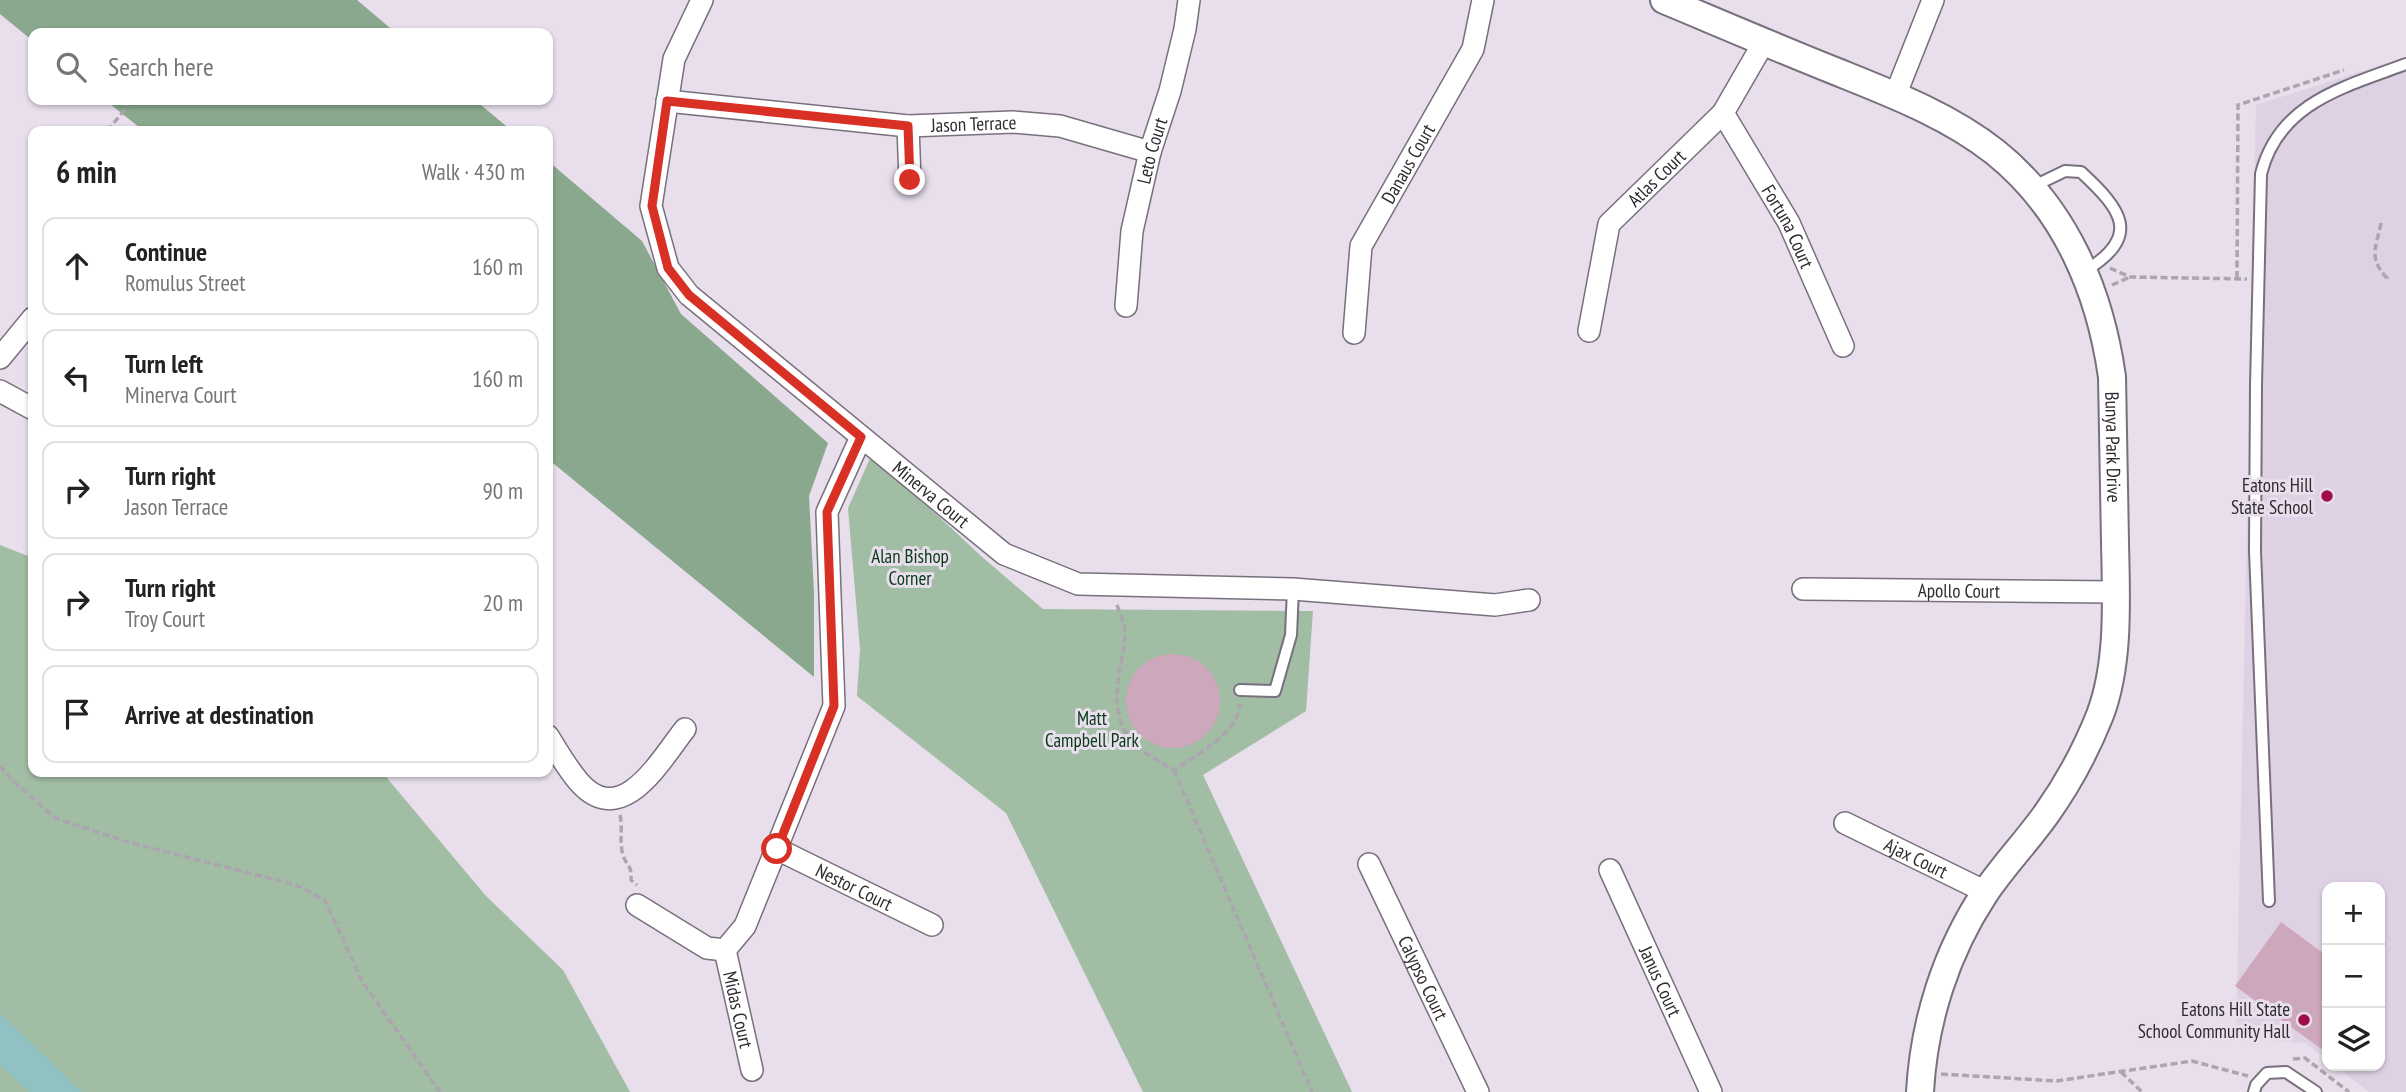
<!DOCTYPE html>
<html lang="en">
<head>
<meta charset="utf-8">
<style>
  body { margin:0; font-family:"PT Sans Narrow",sans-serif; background:#f6f6f6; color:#222 }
  .controls { position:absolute; right:21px; bottom:21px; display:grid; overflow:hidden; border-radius:14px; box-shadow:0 2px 5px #0004 }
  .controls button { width:63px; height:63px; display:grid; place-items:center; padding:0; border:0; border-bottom:2px solid #e0e0e0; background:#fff; color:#222; font:35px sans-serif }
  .stop { position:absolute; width:21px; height:21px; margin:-16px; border:5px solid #d93025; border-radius:50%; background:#fff }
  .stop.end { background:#d93025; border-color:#fff; box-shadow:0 2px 7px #0008 }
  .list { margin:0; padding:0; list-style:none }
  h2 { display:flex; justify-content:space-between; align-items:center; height:91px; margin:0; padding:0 28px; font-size:30px }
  h2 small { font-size:23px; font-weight:400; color:#767676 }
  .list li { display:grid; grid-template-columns:46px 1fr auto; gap:21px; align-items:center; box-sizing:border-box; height:98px; margin:0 14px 14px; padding:0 14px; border:2px solid #e0e0e0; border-radius:14px }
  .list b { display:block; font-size:26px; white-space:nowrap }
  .list p { margin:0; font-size:23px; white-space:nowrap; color:#767676 }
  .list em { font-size:23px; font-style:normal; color:#767676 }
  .icon { flex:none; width:38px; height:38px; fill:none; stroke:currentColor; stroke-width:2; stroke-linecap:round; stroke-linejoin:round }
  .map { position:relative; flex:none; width:2406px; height:1092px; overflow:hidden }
  .search { position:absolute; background:#fff; box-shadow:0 2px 5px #0004; left:28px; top:28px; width:525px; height:77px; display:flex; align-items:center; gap:18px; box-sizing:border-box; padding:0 24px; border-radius:14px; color:#767676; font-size:26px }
  .panel { position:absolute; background:#fff; box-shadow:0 2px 5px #0004; left:28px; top:126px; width:525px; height:651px; border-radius:14px }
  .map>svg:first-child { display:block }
  .built { fill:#ded1e4 }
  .green { fill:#a1bda4 }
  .forest { fill:#89a88d }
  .water { fill:#91c2c3 }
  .building { fill:#cda7bb }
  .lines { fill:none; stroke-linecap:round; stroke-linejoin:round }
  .service-casing { stroke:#79707d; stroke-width:14 }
  .minor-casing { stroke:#79707d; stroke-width:24 }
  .tertiary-casing { stroke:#79707d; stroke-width:30 }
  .path { stroke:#aca4b0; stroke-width:3.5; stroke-dasharray:7 3.5; stroke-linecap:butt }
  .service { stroke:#fff; stroke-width:10 }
  .minor { stroke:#fff; stroke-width:21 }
  .tertiary { stroke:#fff; stroke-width:26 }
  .route { stroke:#d93025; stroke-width:9 }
  .poi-dot { fill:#a20b4b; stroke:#e8deec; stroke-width:2.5 }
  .labels { text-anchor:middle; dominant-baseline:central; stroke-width:6; stroke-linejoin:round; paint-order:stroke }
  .street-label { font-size:19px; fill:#2e2a2f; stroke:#e8deec }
  .poi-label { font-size:19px; fill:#2e2a2f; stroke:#e8deec; text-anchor:end }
  .park-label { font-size:19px; fill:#073a16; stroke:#e8deec }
</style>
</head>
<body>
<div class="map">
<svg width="2406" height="1092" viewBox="0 0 2406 1092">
  <rect width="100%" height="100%" fill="#e8deec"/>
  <path class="built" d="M 2406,57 L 2406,1092 L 2369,1092 L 2335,1066 L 2380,1066 L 2380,887 L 2327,887 L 2327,1060 L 2306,1043 L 2236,1039 L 2256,105 Z"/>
  <path class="green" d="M 872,454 L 981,556 L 1043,609 L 1313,611 L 1306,711 L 1203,775 L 1352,1092 L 1143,1092 L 1006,813 L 857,696 L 860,649 L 848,508 Z
    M 0,545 L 33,558 L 33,772 L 382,772 L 486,896 L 563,970 L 630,1092 L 0,1092 Z"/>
  <path class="forest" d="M 0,0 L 357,0 L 396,33 L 33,33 L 33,41 L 0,14 Z
    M 105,100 L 475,100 L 512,131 L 144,131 Z
    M 548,161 L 642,241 L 681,314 L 828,443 L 809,496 L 814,593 L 814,677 L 548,459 Z"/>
  <path class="water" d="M 0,1013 L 82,1092 L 29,1092 L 0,1065 Z"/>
  <path class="building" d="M1126 701a47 47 0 1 1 94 0a47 47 0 1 1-94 0Z
    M 2281,922 L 2327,956 L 2327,1053 L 2235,986 Z"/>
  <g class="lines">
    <defs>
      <path id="service" d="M 2032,187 L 2065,171 L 2081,172 C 2122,210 2142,236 2085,271
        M 1240,690 L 1275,691 L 1291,635 L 1293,589
        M 2269,901 L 2255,551 L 2256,385 L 2261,174 C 2279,102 2345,87 2406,64
        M 2254,1092 L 2256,1085 L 2267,1073 L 2286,1072 L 2316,1092"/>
      <g id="minor">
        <path id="s1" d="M 702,0 L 674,59 L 651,206 L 668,268 L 689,295 L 1004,554 L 1078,584 L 1293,589 L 1495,605 L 1529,600"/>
        <path d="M 1895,96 L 1933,0"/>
        <path id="s2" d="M 667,101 L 908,126 L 1013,122 L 1060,126 L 1150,152"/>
        <path id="s3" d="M 1723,113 L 1789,223 L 1843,346"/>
        <path d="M 908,126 L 910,180"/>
        <path id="s4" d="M 1126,306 L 1132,231 L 1150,152 L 1170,91 L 1185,29 L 1189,0"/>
        <path id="s5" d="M 1589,331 L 1609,224 L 1723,113 L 1764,42"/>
        <path id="s6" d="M 1354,333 L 1361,246 L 1473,49 L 1483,0"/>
        <path d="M 0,358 L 33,318"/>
        <path d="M 0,391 L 33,409"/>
        <path id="s7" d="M 1803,589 L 2116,592"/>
        <path d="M 548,736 C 558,752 567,768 579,782 C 622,831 661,759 685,729"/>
        <path id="s8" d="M 1845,823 L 1986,892"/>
        <path id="s9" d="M 777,849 L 932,925"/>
        <path id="s10" d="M 1369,864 L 1478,1092"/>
        <path id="s11" d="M 1610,870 L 1711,1092"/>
        <path d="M 637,905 L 707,948 L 725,950 L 745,926 L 834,706 L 827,512 L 861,437"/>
        <path id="s12" d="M 725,950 L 752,1070"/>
      </g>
      <g id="tertiary">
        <path id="s13" d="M 1664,0 C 1719,23 1775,47 1830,69 C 1887,92 1947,114 1995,152 C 2065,208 2100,291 2112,377 C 2113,432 2114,487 2115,542 C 2116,597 2120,662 2100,715 C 2086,750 2069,782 2047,813 C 2028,840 2004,865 1985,893 C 1946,952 1924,1021 1920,1092"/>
      </g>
    </defs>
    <use href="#service" class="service-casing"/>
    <use href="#minor" class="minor-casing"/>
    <use href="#tertiary" class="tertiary-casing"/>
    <path class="path" d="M 107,131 L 128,106
      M 2381,223 C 2376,248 2368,258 2387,278 L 2385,281
      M 2110,268 L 2130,277 L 2247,279
      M 2237,278 L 2238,105 L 2344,70
      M 2112,285 L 2130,277
      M 1117,605 C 1120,614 1126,627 1125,637 C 1122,670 1106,708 1130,738 C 1140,752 1159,761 1174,770 C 1196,755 1238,734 1240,704
      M 0,766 L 12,780 L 55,818 L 124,841 L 296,885 L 325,900 L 362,981 L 440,1092
      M 1174,770 L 1312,1092
      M 620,815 C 623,828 619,842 623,855 C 627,867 632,864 631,880 L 637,885
      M 2293,1059 L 2305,1058 L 2349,1092
      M 2121,1072 L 2142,1092
      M 1941,1074 L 2056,1081 L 2192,1061 L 2248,1076"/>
    <use href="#service" class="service"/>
    <use href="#minor" class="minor"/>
    <use href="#tertiary" class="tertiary"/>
  </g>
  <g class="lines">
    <path class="route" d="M 777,849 L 834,706 L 827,512 L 861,437 L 689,295 L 668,268 L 652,206 L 667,101 L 908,126 L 910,180"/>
  </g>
  <g class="poi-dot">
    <circle cx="2327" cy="496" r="7"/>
    <circle cx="2304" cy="1020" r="7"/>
  </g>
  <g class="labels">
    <g class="street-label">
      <text stroke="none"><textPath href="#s2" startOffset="308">Jason Terrace</textPath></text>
      <text stroke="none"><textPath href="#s4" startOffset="158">Leto Court</textPath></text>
      <text stroke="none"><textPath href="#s6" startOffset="182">Danaus Court</textPath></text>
      <text stroke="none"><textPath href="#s5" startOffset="175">Atlas Court</textPath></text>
      <text stroke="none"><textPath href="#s3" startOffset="131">Fortuna Court</textPath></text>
      <text stroke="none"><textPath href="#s13" startOffset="695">Bunya Park Drive</textPath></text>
      <text stroke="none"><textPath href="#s1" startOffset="626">Minerva Court</textPath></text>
      <text stroke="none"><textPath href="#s7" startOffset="156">Apollo Court</textPath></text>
      <text stroke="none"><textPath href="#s8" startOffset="79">Ajax Court</textPath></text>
      <text stroke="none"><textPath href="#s9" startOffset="86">Nestor Court</textPath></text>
      <text stroke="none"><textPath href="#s10" startOffset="126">Calypso Court</textPath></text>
      <text stroke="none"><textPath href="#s11" startOffset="122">Janus Court</textPath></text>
      <text stroke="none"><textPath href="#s12" startOffset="61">Midas Court</textPath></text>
    </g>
    <g class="poi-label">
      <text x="2313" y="485">Eatons Hill<tspan x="2313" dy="22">State School</tspan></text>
      <text x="2290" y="1009">Eatons Hill State<tspan x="2290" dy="22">School Community Hall</tspan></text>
    </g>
    <g class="park-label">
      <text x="910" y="556">Alan Bishop<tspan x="910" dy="22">Corner</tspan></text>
      <text x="1092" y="718">Matt<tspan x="1092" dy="22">Campbell Park</tspan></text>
    </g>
  </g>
</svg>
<div class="controls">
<button>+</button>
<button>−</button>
<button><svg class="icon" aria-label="layers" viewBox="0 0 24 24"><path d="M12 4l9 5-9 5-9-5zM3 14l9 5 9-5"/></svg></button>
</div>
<div class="stop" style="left:777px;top:849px"></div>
<div class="stop end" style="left:910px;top:180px"></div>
<div class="search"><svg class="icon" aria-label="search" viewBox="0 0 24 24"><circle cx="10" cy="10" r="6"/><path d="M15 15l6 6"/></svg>Search here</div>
<section class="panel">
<h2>6 min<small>Walk · 430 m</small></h2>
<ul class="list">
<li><svg class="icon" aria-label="ahead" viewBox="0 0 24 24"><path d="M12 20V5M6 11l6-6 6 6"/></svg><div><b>Continue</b><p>Romulus Street</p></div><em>160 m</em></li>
<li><svg class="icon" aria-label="left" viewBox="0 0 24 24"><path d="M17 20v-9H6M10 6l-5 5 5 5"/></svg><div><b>Turn left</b><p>Minerva Court</p></div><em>160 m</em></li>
<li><svg class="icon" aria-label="right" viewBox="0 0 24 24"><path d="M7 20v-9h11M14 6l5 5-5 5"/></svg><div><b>Turn right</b><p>Jason Terrace</p></div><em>90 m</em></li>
<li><svg class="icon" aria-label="right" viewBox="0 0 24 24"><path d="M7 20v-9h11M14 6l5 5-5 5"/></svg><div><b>Turn right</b><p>Troy Court</p></div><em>20 m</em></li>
<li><svg class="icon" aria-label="arrive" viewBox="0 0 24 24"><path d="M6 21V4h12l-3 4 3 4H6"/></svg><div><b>Arrive at destination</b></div></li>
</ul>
</section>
</div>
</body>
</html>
